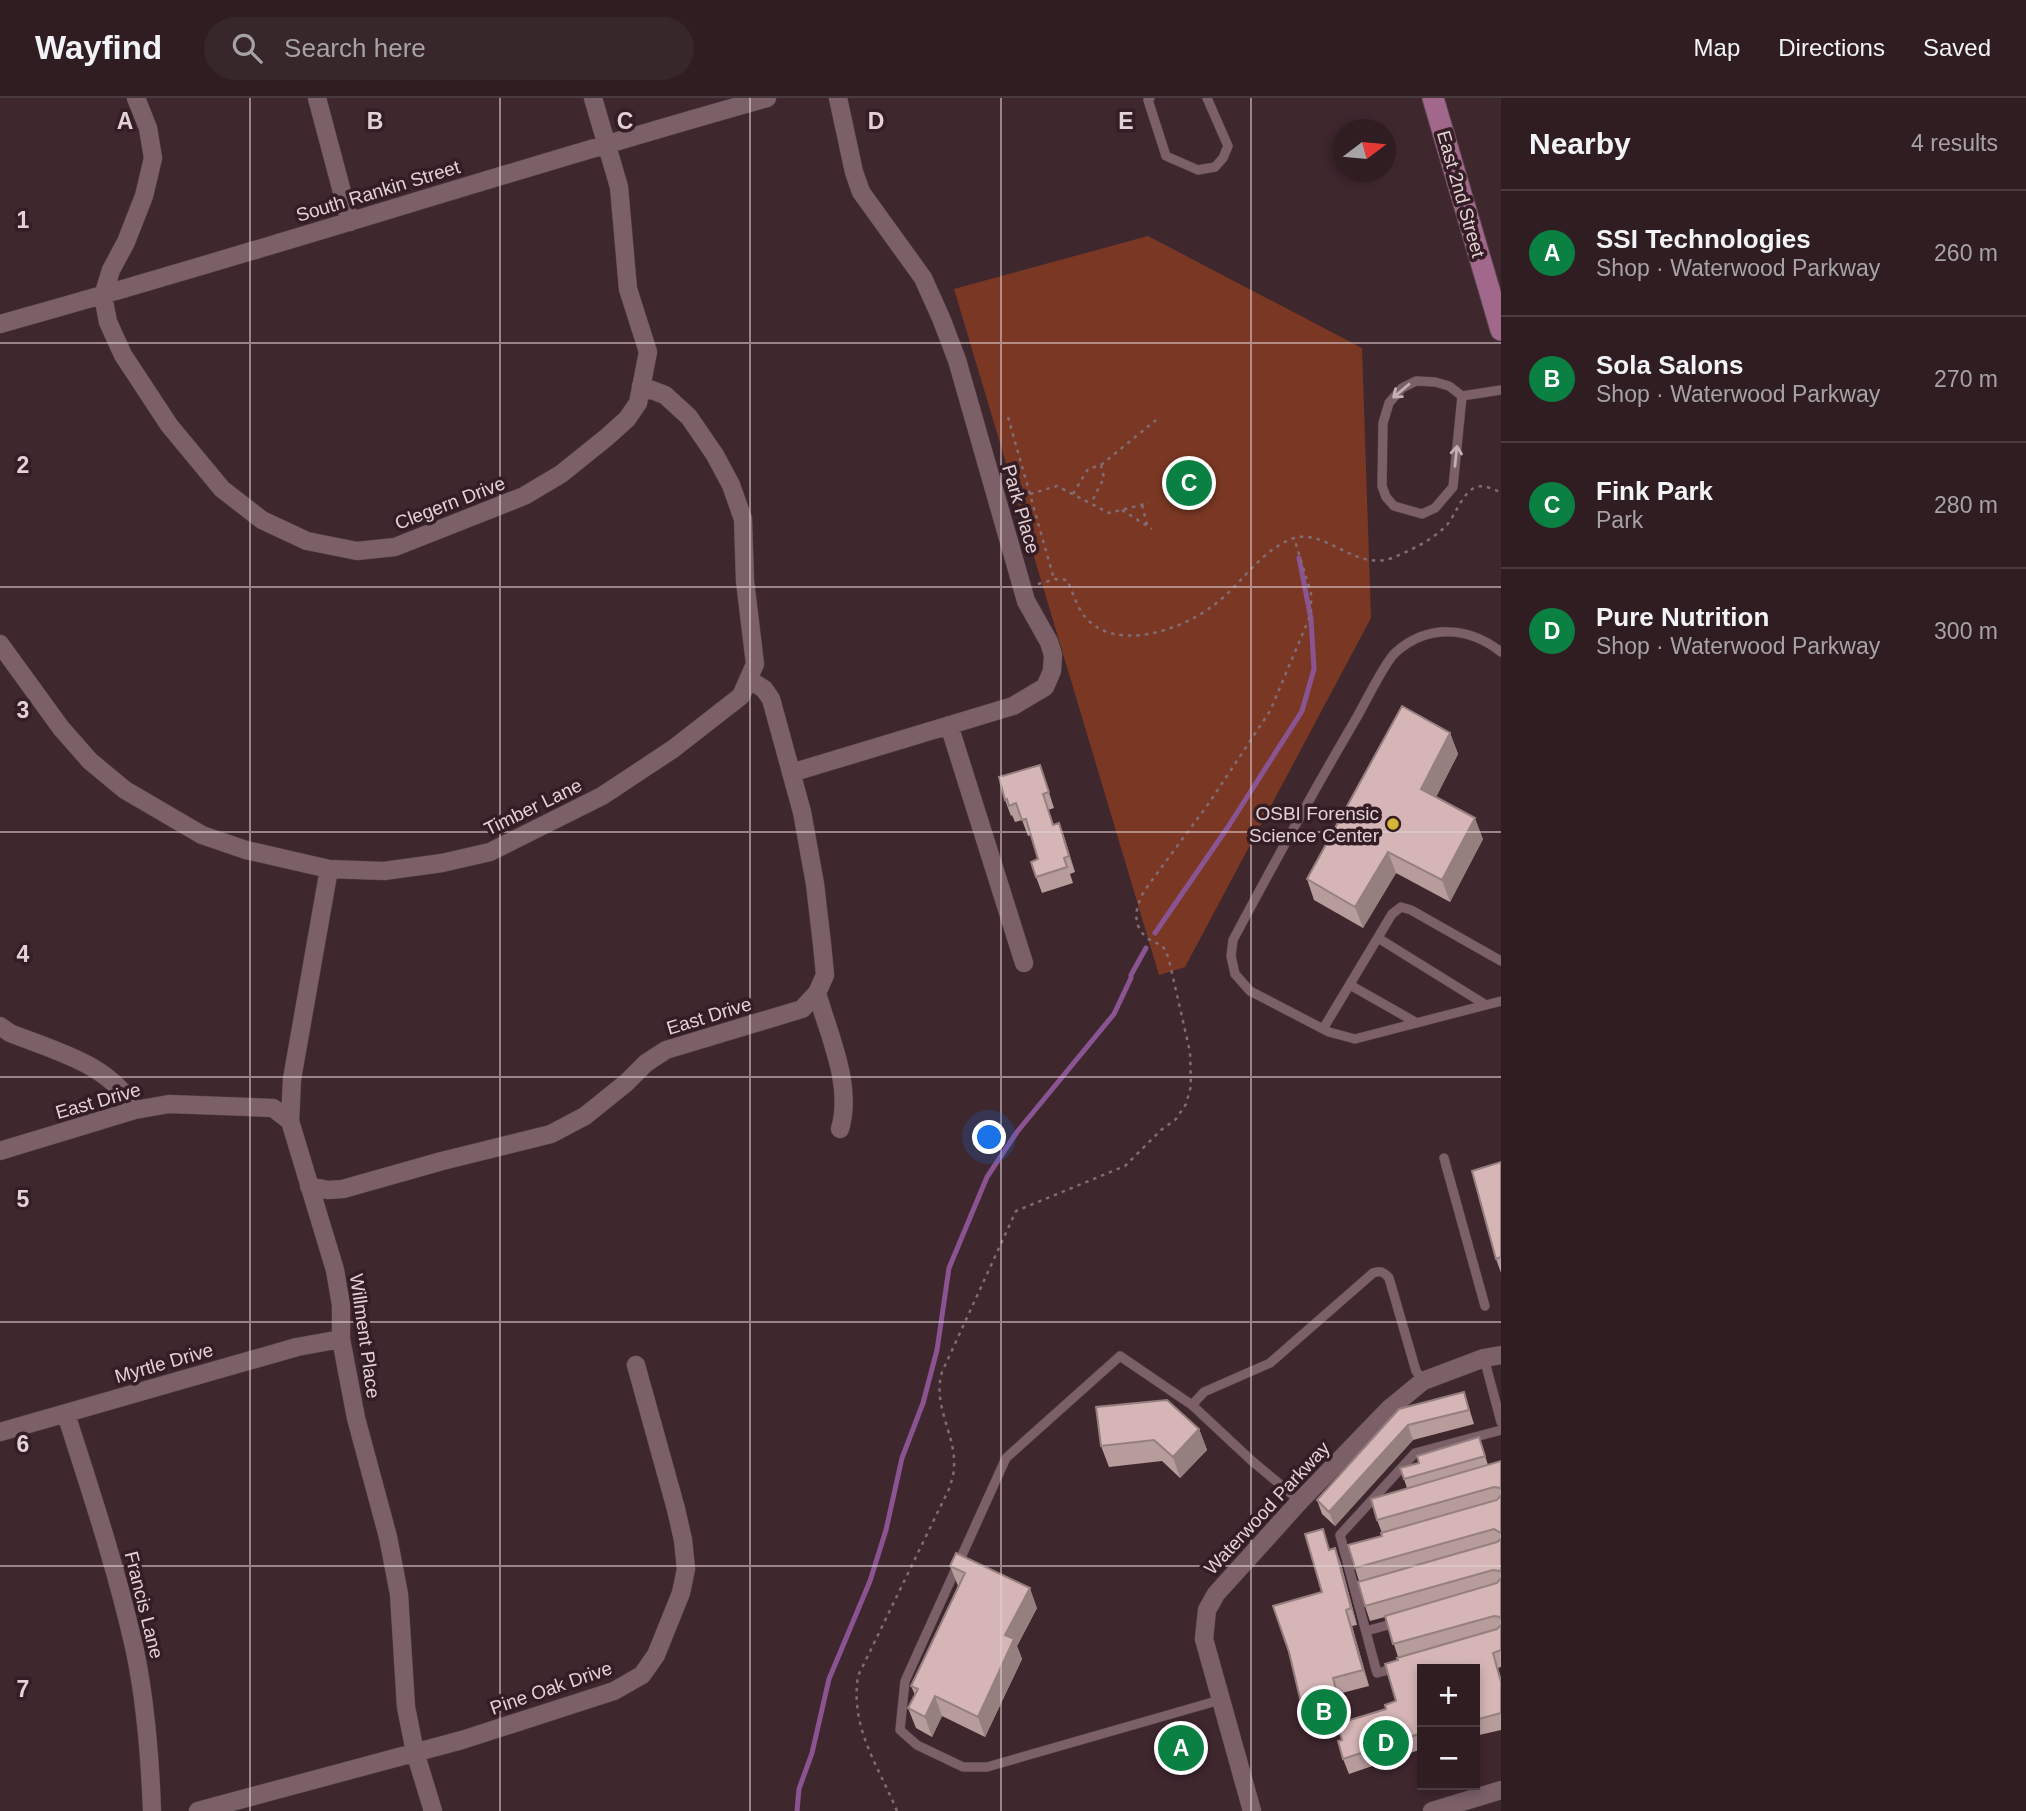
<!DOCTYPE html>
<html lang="en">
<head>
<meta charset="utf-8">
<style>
  body { margin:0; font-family:Arial,sans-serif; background:#37262a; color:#f1f3f6 }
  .controls { position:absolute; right:21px; bottom:21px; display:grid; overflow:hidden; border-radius:0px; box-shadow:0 4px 10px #0003 }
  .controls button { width:63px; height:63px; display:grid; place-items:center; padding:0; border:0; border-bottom:2px solid #4a3b40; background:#2f1d22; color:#f1f3f6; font:35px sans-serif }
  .compass { position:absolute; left:1333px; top:21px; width:63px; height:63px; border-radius:50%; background:#2f1d22; box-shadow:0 4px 10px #0003; rotate:74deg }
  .you { position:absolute; left:990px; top:1040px; width:24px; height:24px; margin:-18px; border:5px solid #fff; border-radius:50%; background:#1a73e8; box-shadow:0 0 0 10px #1a73e833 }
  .badge { display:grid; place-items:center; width:46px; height:46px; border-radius:50%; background:#0b8043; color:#fff; font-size:23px; font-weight:700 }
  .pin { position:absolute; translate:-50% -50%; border:4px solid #fff; box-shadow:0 2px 7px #0006 }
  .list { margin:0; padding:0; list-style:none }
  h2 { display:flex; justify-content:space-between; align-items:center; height:91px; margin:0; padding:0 28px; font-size:30px }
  h2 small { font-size:23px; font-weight:400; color:#a7a2a5 }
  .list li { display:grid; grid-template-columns:46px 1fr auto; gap:21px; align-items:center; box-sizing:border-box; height:126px; padding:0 28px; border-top:2px solid #4a3b40 }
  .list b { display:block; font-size:26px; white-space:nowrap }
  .list p { margin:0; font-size:23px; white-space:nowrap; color:#a7a2a5 }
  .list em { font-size:23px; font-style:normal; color:#a7a2a5 }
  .icon { flex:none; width:38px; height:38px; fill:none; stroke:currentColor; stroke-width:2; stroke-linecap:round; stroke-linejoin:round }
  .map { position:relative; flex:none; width:1501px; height:1713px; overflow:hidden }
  header { display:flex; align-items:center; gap:42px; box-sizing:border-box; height:98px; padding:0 35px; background:#2f1d22; border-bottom:2px solid #4a3b40 }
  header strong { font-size:33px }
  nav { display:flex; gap:38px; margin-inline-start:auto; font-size:24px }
  .search { width:490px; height:63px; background:#37262a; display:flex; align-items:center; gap:18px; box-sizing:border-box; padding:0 24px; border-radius:38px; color:#a7a2a5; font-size:26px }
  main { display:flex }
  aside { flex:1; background:#2f1d22 }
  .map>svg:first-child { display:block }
  .green { fill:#7a3824 }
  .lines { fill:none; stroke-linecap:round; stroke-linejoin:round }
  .stream { stroke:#895491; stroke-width:5 }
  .lane-casing { stroke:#59464c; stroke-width:10 }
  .street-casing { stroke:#59464c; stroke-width:19 }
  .primary-casing { stroke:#59464c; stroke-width:23 }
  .path { stroke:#816c72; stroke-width:2.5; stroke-dasharray:3.5 5; stroke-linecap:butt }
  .lane { stroke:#7b6068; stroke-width:9 }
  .street { stroke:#7b6068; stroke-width:18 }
  .primary { stroke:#a2688b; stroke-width:21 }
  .wall { fill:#b79c9c }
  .shaded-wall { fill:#957f7f }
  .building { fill:#d5b5b5; stroke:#957f7f; stroke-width:2 }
  .oneway { stroke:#c3b0b5 }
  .grid { fill:none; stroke:#e2d2d6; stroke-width:2; stroke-opacity:0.55 }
  .poi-dot { fill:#d5b535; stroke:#341d24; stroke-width:2.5 }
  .labels { text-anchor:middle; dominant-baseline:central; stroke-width:7; stroke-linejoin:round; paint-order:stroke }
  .street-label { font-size:19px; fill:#e2d2d6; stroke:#341d24 }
  .poi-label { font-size:19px; fill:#e2d2d6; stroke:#341d24; text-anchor:end }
  .grid-label { font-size:23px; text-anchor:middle; font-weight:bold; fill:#e2d2d6; stroke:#341d24; stroke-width:7; stroke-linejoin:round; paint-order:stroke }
</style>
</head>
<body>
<header>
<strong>Wayfind</strong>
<div class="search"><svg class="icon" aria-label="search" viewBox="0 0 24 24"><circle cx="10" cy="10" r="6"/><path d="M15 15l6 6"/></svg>Search here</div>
<nav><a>Map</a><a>Directions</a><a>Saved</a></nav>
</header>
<main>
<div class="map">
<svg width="1501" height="1713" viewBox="0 0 1501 1713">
  <rect width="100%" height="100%" fill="#3f272e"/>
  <path class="green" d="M 1148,138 L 1362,250 L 1371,520 L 1185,869 L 1159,877 L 954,191 Z"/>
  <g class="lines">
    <path class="stream" d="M 1155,835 L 1228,729 L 1302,613 L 1314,571 L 1311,521 L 1299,460
      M 797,1713 L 799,1691 L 812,1655 L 829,1581 L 870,1483 L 886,1432 L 902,1360 L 923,1305 L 937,1252 L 949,1170 L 987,1079 L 1017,1034 L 1114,916 L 1131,880 L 1131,877 L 1146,850"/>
    <defs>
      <path id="lane" d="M 1150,0 L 1148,2 L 1166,58 L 1198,72 L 1215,69 L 1223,60 L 1228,48 L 1207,0
        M 1462,298 L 1453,389 L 1435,410 L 1422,416 L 1394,408 L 1386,399 L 1382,388 L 1383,325 L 1389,305 L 1402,290 L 1416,283 L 1435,284 L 1449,288 L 1462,298 L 1501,292
        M 1501,554 C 1468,528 1427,526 1395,555 C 1385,564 1365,605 1357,619 C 1314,692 1273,767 1233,842 L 1231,858 L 1235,876 L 1250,893 L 1329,934 L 1355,941 L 1501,903
        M 1378,840 L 1486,907
        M 1350,887 L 1417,925
        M 1323,931 L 1392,816 L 1401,809 L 1411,812 L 1501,863
        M 1444,1060 L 1485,1208
        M 1484,1260 L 1501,1324
        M 1192,1307 L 1204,1294 L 1270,1265 L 1373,1175 C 1380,1172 1384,1174 1389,1180 L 1416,1273 L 1423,1283
        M 1366,1533 L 1399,1524
        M 1396,1570 L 1377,1575 L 1340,1437 L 1415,1355 L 1501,1332
        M 1220,1602 L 987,1669 L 963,1669 L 917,1647 L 900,1632 L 905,1583 L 1006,1360 L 1120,1258 L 1192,1307 L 1252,1363 L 1300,1403"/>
      <path id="street" d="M 136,0 L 148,30 L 153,60 L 144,98 L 126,144 L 111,172 L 103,198 L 108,224 L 123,257 L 169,327 L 222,391 L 262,422 L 307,443 L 357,453 L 395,449 L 524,398 L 561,376 L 607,339 L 627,321 L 638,305 L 648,254 L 628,191 L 619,89 L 593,0
        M 317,0 L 350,124
        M 0,226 C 257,155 510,72 767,0
        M 0,546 L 61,630 L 90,663 L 125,692 L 202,737 L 246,752 L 329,771 L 384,773 L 442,765 L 490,754 L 602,698 L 673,651 L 741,598 L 755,566 L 745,483 L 743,421 L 731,387 L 715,357 L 689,319 L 665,297 L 641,288
        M 949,627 L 1024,865
        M 791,675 L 1013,608 L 1045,589 L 1052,573 L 1053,557 L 1049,544 L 1026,503 L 957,262 L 941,220 L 923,180 L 861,94 L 854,74 L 838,0
        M 329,771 L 292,981 L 290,1023 L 335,1172 L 341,1207 L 341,1241 L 356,1320 L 388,1439 L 399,1496 L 406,1609 L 415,1654 L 433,1713
        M 817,895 C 829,938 853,987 840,1031
        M 0,928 L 10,935 C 55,953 111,966 135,1012
        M 0,1053 L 135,1012 L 169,1006 L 273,1010 L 290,1023
        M 309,1088 L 328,1092 L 343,1091 L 442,1063 L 551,1036 L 585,1018 L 626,985 L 646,965 L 666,952 L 802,911 L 817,895 L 825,877 L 822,846 L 815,786 L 802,714 L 771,601 L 764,591 L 750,582
        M 66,1316 C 91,1394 117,1472 135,1553 C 146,1606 150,1659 152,1713
        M 0,1334 L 297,1249 L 341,1241
        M 198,1713 L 462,1642 L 614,1593 L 642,1577 L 656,1557 L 681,1495 L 686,1471 L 683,1442 L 676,1411 L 636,1267
        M 1252,1713 L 1204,1541 L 1207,1512 L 1216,1496 L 1300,1403 L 1389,1311 L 1423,1283 L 1484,1260 L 1501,1257
        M 1432,1713 L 1501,1692"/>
      <path id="primary" d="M 1433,0 L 1501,232"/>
    </defs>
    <use href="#lane" class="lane-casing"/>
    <use href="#street" class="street-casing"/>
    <use href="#primary" class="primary-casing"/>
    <path class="path" d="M 1008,319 L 1054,481
      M 1101,367 L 1156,322
      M 1030,396 L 1057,388 L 1109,415 L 1149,405
      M 1073,396 L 1088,371 L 1101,367 L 1104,380 L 1091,405
      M 1142,407 L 1147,427
      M 1122,412 L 1152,431
      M 1038,486 L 1056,481 L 1067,482 C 1073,494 1077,510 1086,520 C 1118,555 1183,531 1214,507 C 1241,487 1258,455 1291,441 C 1323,428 1356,474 1392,460 C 1412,452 1432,442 1447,427 C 1456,416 1462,395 1476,389 C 1485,386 1493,392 1501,394
      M 897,1713 C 878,1667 850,1630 858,1578 L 949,1391 C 951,1384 954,1377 954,1369 C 956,1336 932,1308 942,1274 L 1016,1113 L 1125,1068 L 1161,1032 L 1176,1021 L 1186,1006 L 1191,988 L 1190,954 L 1169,862 C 1163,841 1157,849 1146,839 C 1131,825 1136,809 1144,793 L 1209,705 L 1270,613 L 1311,516 L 1311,495 L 1294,440"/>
    <use href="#lane" class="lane"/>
    <use href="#street" class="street"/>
    <use href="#primary" class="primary"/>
  </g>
  <path class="wall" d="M 1450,635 L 1458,656 L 1436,699 L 1483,741 L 1450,804 L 1396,775 L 1363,830 L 1314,802 L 1307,781 Z
    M 1040,667 L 1054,710 L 1048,712 L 1053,727 L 1059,725 L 1075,774 L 1070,776 L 1073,785 L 1042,795 L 1036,779 L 1038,761 L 1031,737 L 1028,738 L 1022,722 L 1015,724 L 1012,717 L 1011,718 L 1005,702 Z
    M 1501,1064 L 1501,1175 L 1496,1161 Z
    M 1464,1294 L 1474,1326 L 1413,1342 L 1335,1428 L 1322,1416 L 1317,1402 L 1399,1311 Z
    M 1199,1331 L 1207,1352 L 1180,1380 L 1162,1363 L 1109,1369 L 1101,1348 Z
    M 1479,1339 L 1488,1367 L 1501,1363 L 1501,1569 L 1498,1570 L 1501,1580 L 1501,1632 L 1475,1638 L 1475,1571 L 1422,1571 L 1422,1651 L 1349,1676 L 1343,1661 L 1342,1642 L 1386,1611 L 1396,1603 L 1398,1559 L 1385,1519 L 1370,1523 L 1365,1508 L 1359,1483 L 1355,1470 L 1382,1438 L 1382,1435 L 1377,1422 L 1407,1390 L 1404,1381 L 1419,1365 Z
    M 1335,1450 L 1341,1466 L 1357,1527 L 1352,1528 L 1369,1588 L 1338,1596 L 1346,1623 L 1310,1633 L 1304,1617 L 1330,1451 Z
    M 950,1468 L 1037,1510 L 1017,1548 L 1022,1561 L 985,1639 L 942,1618 L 932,1639 L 916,1630 L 908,1610 L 915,1597 L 911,1588 L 958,1488 Z"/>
  <path class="shaded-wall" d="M 1450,635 L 1458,656 L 1429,713 L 1421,691 Z
    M 1475,720 L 1483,741 L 1450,804 L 1442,782 Z
    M 1059,725 L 1065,741 L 1075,774 L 1069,758 Z
    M 1388,754 L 1396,775 L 1363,830 L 1355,809 Z
    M 1408,1327 L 1413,1342 L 1335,1428 L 1329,1414 Z
    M 1199,1331 L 1207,1352 L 1180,1380 L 1173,1359 Z
    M 1335,1450 L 1341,1466 L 1357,1527 L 1351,1510 Z
    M 1030,1490 L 1037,1510 L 1017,1548 L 1022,1561 L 985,1639 L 978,1619 L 1005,1537 Z
    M 1346,1512 L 1352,1528 L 1369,1588 L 1363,1572 Z
    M 1333,1580 L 1338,1596 L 1346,1623 L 1340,1607 Z
    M 935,1598 L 942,1618 L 932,1639 L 925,1619 Z"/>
  <path class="building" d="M 1402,608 L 1450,635 L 1421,691 L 1475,720 L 1442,782 L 1388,754 L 1355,809 L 1307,781 Z
    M 1040,667 L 1049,694 L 1043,696 L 1053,727 L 1059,725 L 1069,758 L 1064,760 L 1067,769 L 1036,779 L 1031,764 L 1038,761 L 1026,721 L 1022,722 L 1016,705 L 1009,708 L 1007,701 L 1005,702 L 999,679 Z
    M 1501,1064 L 1501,1159 L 1496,1161 L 1472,1073 Z
    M 1464,1294 L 1469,1312 L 1408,1327 L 1329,1414 L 1317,1402 L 1399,1311 Z
    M 1167,1302 L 1199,1331 L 1173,1359 L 1154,1342 L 1101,1348 L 1096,1309 Z
    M 1479,1339 L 1485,1358 L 1404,1381 L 1400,1370 L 1419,1365 L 1417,1358 Z
    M 1501,1363 L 1501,1392 L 1500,1390 L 1494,1389 L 1377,1422 L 1371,1401 Z
    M 1501,1397 L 1501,1435 L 1494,1431 L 1355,1470 L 1348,1447 L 1382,1438 L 1381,1435 L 1497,1402 Z
    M 1323,1431 L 1329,1452 L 1335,1450 L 1351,1510 L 1346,1512 L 1363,1572 L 1333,1580 L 1340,1607 L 1304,1617 L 1289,1554 L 1273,1508 L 1322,1494 L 1305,1436 Z
    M 1501,1441 L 1501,1475 L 1500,1473 L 1493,1472 L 1365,1508 L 1358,1484 L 1497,1444 Z
    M 956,1455 L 1030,1490 L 1005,1537 L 1014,1541 L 978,1619 L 935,1598 L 925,1619 L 908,1610 L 918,1591 L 911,1588 L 965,1475 L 950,1468 Z
    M 1501,1480 L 1501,1522 L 1500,1519 L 1494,1518 L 1393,1546 L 1385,1518 L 1497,1485 Z
    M 1501,1527 L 1501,1552 L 1493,1555 L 1501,1584 L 1501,1615 L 1475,1622 L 1475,1571 L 1422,1571 L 1422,1635 L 1343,1661 L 1338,1643 L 1342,1642 L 1337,1626 L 1386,1611 L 1385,1607 L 1396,1603 L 1385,1566 L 1398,1562 L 1397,1560 L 1497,1531 Z"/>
  <defs><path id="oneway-shaft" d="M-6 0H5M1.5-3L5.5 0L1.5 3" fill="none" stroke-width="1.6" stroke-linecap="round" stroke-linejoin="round" transform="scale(1.75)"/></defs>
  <g class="oneway">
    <use href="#oneway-shaft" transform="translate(1401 293) rotate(140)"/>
    <use href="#oneway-shaft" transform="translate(1456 358) rotate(-84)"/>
  </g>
  <path class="grid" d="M 250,0 L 250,1713M 500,0 L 500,1713M 750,0 L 750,1713M 1001,0 L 1001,1713M 1251,0 L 1251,1713M 0,245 L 1501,245M 0,489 L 1501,489M 0,734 L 1501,734M 0,979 L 1501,979M 0,1224 L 1501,1224M 0,1468 L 1501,1468"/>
  <circle class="poi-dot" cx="1393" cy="726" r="7"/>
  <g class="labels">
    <g class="street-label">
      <text transform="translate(378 93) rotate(-17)">South Rankin Street</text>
      <text transform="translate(1461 96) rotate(74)">East 2nd Street</text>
      <text transform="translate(450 405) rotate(-21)">Clegern Drive</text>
      <text transform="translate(1021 411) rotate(74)">Park Place</text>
      <text transform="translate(533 709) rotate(-26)">Timber Lane</text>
      <text transform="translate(709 918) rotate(-17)">East Drive</text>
      <text transform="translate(98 1003) rotate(-16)">East Drive</text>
      <text transform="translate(365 1238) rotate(82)">Willment Place</text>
      <text transform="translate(164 1265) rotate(-16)">Myrtle Drive</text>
      <text transform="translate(1267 1410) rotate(-47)">Waterwood Parkway</text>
      <text transform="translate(144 1507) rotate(76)">Francis Lane</text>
      <text transform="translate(551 1590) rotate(-19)">Pine Oak Drive</text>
    </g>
    <g class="poi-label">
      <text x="1379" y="715">OSBI Forensic<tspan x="1379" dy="22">Science Center</tspan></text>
    </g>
  </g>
  <g class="grid-label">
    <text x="125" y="31">A</text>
    <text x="375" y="31">B</text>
    <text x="625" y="31">C</text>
    <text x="876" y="31">D</text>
    <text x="1126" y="31">E</text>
    <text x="23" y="130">1</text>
    <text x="23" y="375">2</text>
    <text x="23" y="620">3</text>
    <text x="23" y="864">4</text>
    <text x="23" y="1109">5</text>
    <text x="23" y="1354">6</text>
    <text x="23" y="1599">7</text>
  </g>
</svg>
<div class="controls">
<button>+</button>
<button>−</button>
</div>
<svg class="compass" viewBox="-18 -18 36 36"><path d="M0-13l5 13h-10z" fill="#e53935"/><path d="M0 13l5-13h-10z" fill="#a7a2a5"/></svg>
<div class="you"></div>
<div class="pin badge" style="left:1181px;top:1650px">A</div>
<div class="pin badge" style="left:1324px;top:1614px">B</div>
<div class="pin badge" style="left:1189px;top:385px">C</div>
<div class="pin badge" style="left:1386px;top:1645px">D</div>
</div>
<aside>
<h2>Nearby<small>4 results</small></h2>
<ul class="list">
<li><span class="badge">A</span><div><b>SSI Technologies</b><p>Shop · Waterwood Parkway</p></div><em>260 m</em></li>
<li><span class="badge">B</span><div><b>Sola Salons</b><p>Shop · Waterwood Parkway</p></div><em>270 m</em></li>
<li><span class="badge">C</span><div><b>Fink Park</b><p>Park</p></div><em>280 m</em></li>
<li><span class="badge">D</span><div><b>Pure Nutrition</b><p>Shop · Waterwood Parkway</p></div><em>300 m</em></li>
</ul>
</aside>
</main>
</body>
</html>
